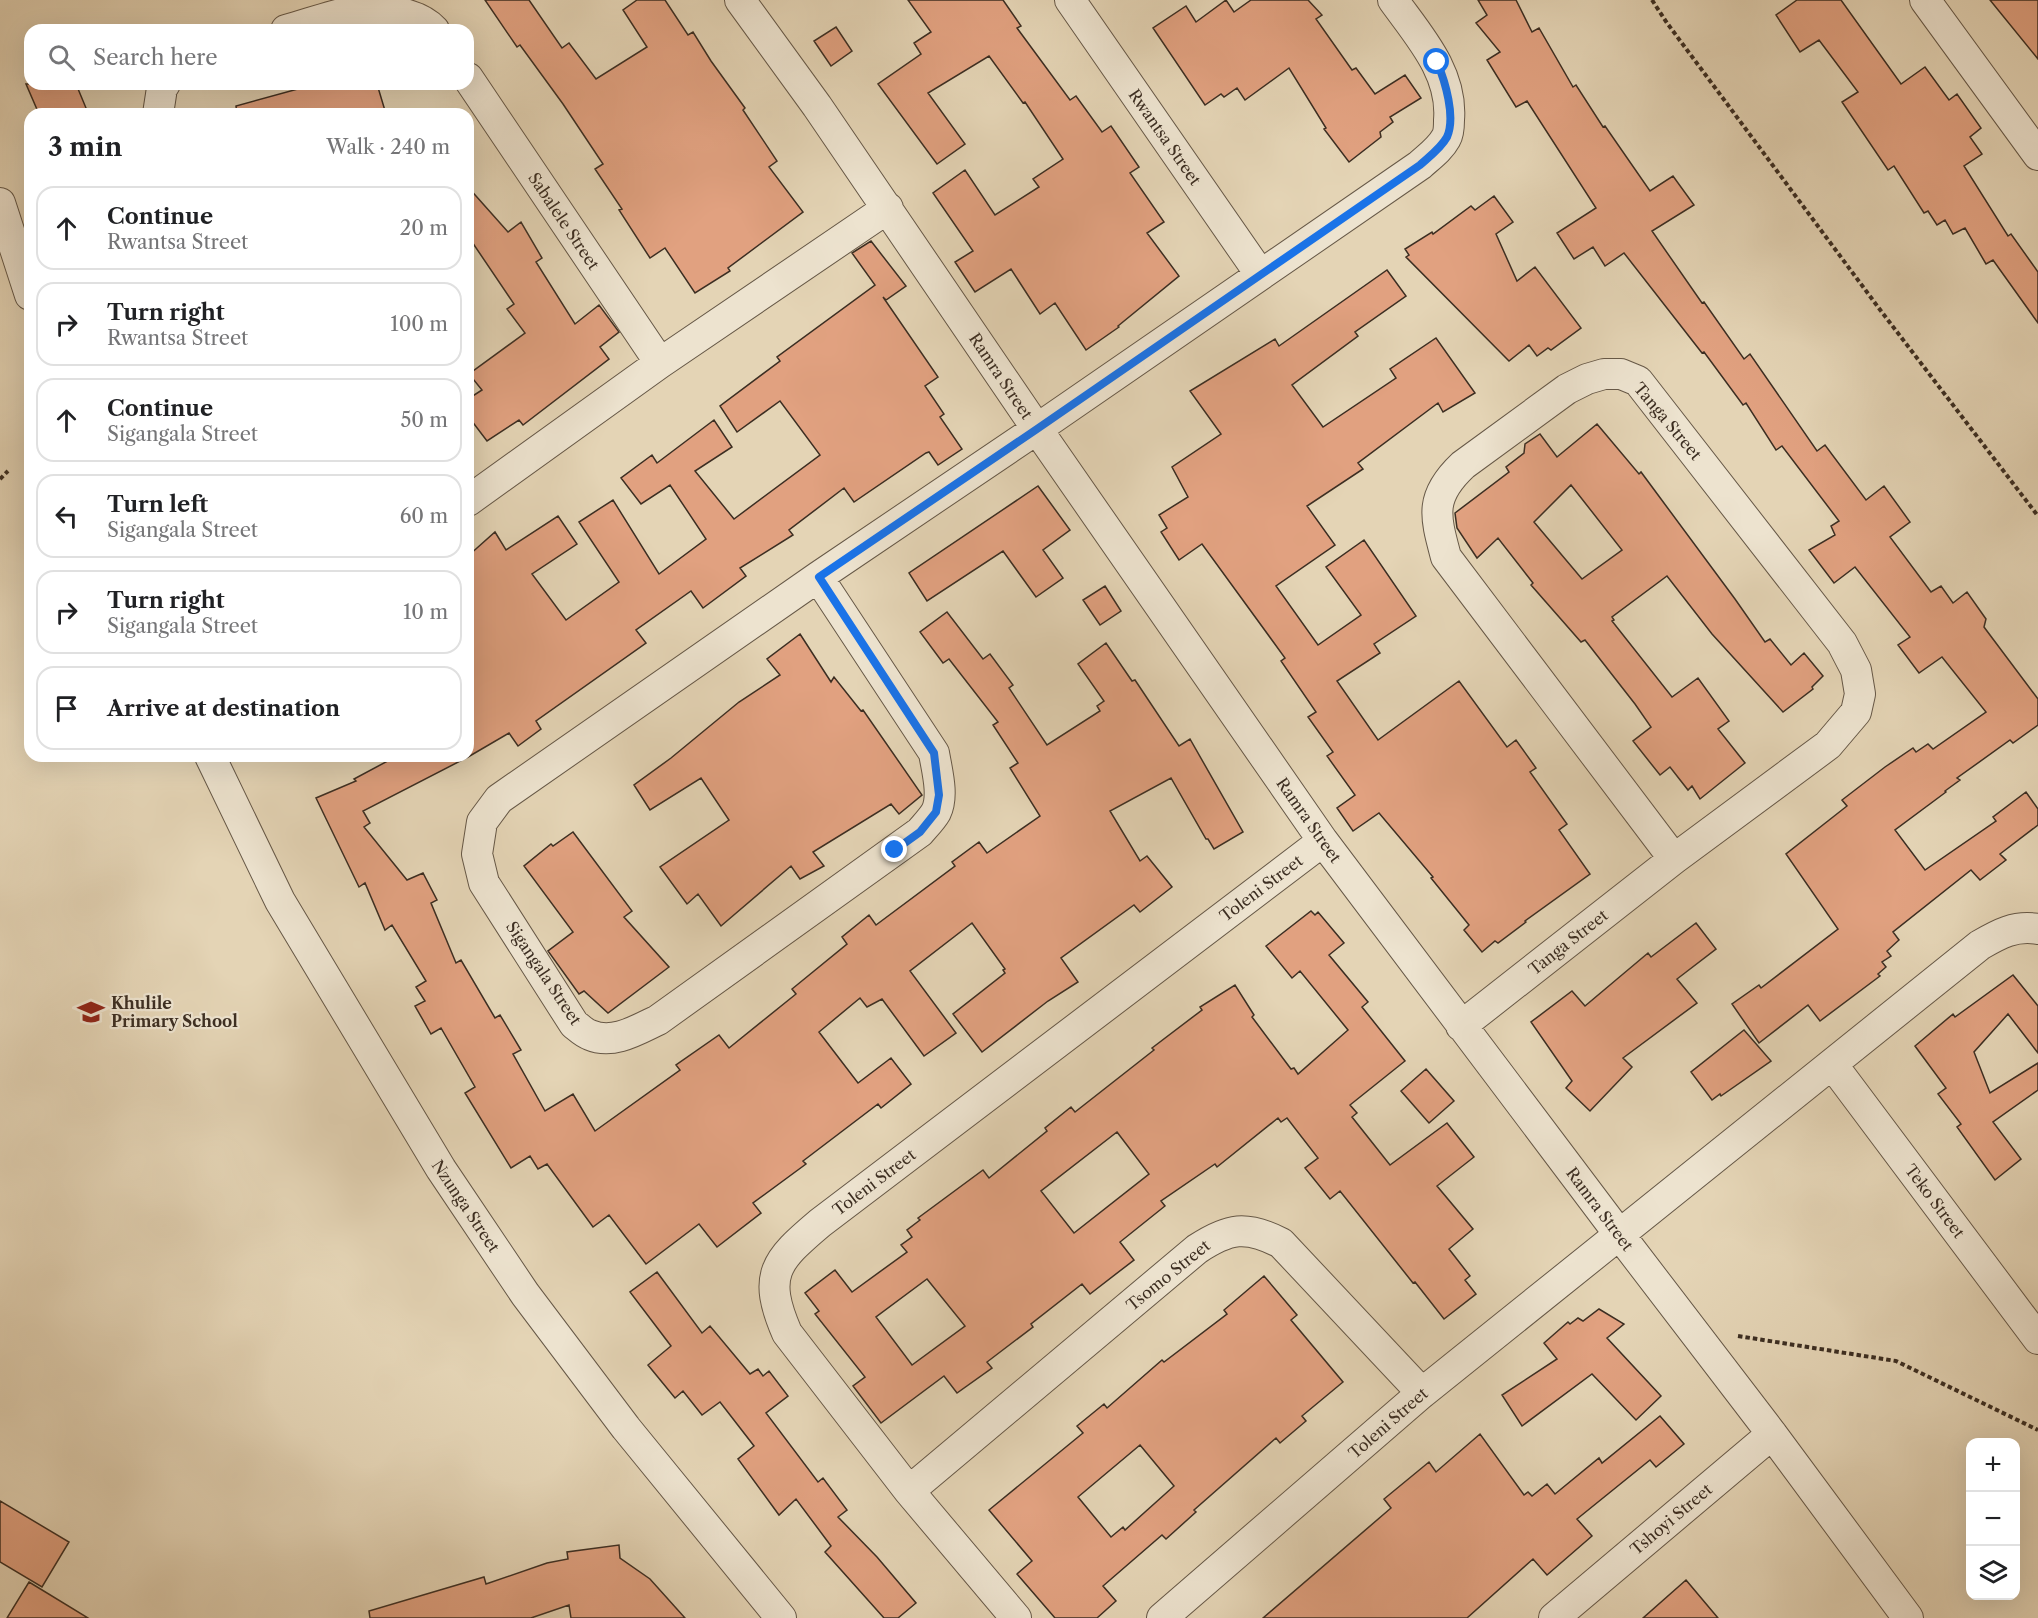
<!DOCTYPE html>
<html lang="en">
<head>
<meta charset="utf-8">
<style>
  body { margin:0; font-family:"Libre Caslon Text",serif; background:#f6f6f6; color:#202124 }
  .controls { position:absolute; right:18px; bottom:18px; display:grid; overflow:hidden; border-radius:12px; box-shadow:0 6px 24px #0002 }
  .controls button { width:54px; height:54px; display:grid; place-items:center; padding:0; border:0; border-bottom:2px solid #e0e0e0; background:#fff; color:#202124; font:30px sans-serif }
  .stop { position:absolute; width:18px; height:18px; margin:-14px; border:4px solid #1a73e8; border-radius:50%; background:#fff }
  .stop.end { background:#1a73e8; border-color:#fff; box-shadow:0 2px 6px #0008 }
  .list { margin:0; padding:0; list-style:none }
  h2 { display:flex; justify-content:space-between; align-items:center; height:78px; margin:0; padding:0 24px; font-size:26px }
  h2 small { font-size:20px; font-weight:400; color:#757577 }
  .list li { display:grid; grid-template-columns:39px 1fr auto; gap:18px; align-items:center; box-sizing:border-box; height:84px; margin:0 12px 12px; padding:0 12px; border:2px solid #e0e0e0; border-radius:18px }
  .list b { display:block; font-size:22px; white-space:nowrap }
  .list p { margin:0; font-size:20px; white-space:nowrap; color:#757577 }
  .list em { font-size:20px; font-style:normal; color:#757577 }
  .icon { flex:none; width:33px; height:33px; fill:none; stroke:currentColor; stroke-width:2; stroke-linecap:round; stroke-linejoin:round }
  .map { position:relative; flex:none; width:2038px; height:1618px; overflow:hidden }
  .search { position:absolute; background:#fff; box-shadow:0 6px 24px #0002; left:24px; top:24px; width:450px; height:66px; display:flex; align-items:center; gap:15px; box-sizing:border-box; padding:0 21px; border-radius:18px; color:#757577; font-size:22px }
  .panel { position:absolute; background:#fff; box-shadow:0 6px 24px #0002; left:24px; top:108px; width:450px; height:654px; border-radius:18px }
  .map>svg:first-child { display:block }
  .building { fill:#e1a180; stroke:#3c2e22; stroke-width:1.5; fill-rule:evenodd }
  .lines { fill:none; stroke-linecap:round; stroke-linejoin:round }
  .street-casing { stroke:#665847; stroke-width:32 }
  .path { stroke:#3c2e22; stroke-width:4; stroke-dasharray:4.5 3; stroke-linecap:butt }
  .street { stroke:#ede3cf; stroke-width:30 }
  .route { stroke:#1a73e8; stroke-width:8 }
  .labels { text-anchor:middle; dominant-baseline:central; stroke-width:4.5; stroke-linejoin:round; paint-order:stroke }
  .street-label { font-size:16px; fill:#3c2e22; stroke:#ede3cf }
  .poi-label { font-size:16px; font-weight:bold; fill:#3c2e22; stroke:#ede3cf; text-anchor:start }
</style>
</head>
<body>
<div class="map">
<svg width="2038" height="1618" viewBox="0 0 2038 1618">
  <rect width="100%" height="100%" fill="#e4d4b5"/>
  <filter id="stains"><feTurbulence type="fractalNoise" baseFrequency=".00333" numOctaves="4"/><feColorMatrix values="0 0 0 0 .2 0 0 0 0 .09 0 0 0 0 .02 0 0 0 .5 -.17"/></filter>
  <radialGradient id="worn" r=".72"><stop offset=".6" stop-color="#630" stop-opacity="0"/><stop offset="1" stop-color="#630" stop-opacity=".3"/></radialGradient>
  <path class="building" d="M 485,0 L 529,0 L 562,48 L 569,43 L 596,79 L 647,47 L 623,10 L 637,0 L 665,0 L 688,35 L 693,32 L 711,61 L 745,108 L 743,110 L 777,161 L 769,167 L 803,212 L 728,268 L 730,271 L 695,293 L 665,248 L 650,258 L 619,210 L 622,209 L 595,169 L 603,164 L 563,104 L 520,45 L 517,47 Z
    M 908,0 L 1003,0 L 1021,26 L 1017,28 L 1070,100 L 1076,96 L 1102,132 L 1111,126 L 1139,167 L 1130,173 L 1164,222 L 1147,233 L 1179,276 L 1118,326 L 1119,327 L 1086,350 L 1055,303 L 1040,314 L 1011,269 L 975,292 L 955,262 L 973,251 L 933,193 L 965,170 L 995,215 L 1039,187 L 1033,179 L 1063,159 L 1025,102 L 1023,103 L 989,56 L 928,93 L 965,144 L 937,164 L 878,84 L 921,54 L 914,43 L 931,32 Z
    M 1226,0 L 1234,12 L 1251,0 L 1308,0 L 1322,15 L 1316,19 L 1352,70 L 1356,68 L 1375,94 L 1405,75 L 1421,98 L 1390,117 L 1393,122 L 1380,132 L 1381,137 L 1349,162 L 1324,129 L 1326,128 L 1289,68 L 1245,100 L 1237,88 L 1224,97 L 1221,94 L 1205,105 L 1153,28 L 1186,6 L 1196,22 Z
    M 1478,0 L 1516,0 L 1532,32 L 1539,28 L 1573,87 L 1576,85 L 1603,127 L 1605,126 L 1650,191 L 1673,176 L 1694,205 L 1652,231 L 1702,303 L 1704,302 L 1744,359 L 1750,354 L 1817,451 L 1825,445 L 1866,500 L 1884,486 L 1910,522 L 1890,537 L 1931,592 L 1941,586 L 1953,603 L 1967,592 L 1986,619 L 1984,627 L 2038,699 L 2038,725 L 2013,743 L 2010,740 L 1957,778 L 1960,780 L 1945,791 L 1946,792 L 1895,830 L 1925,870 L 1996,821 L 1993,817 L 2026,792 L 2038,809 L 2038,825 L 2000,854 L 2006,860 L 1980,880 L 1971,870 L 1893,932 L 1899,940 L 1887,951 L 1891,956 L 1882,962 L 1886,967 L 1878,974 L 1880,976 L 1820,1021 L 1808,1005 L 1759,1043 L 1732,1004 L 1759,985 L 1761,988 L 1838,929 L 1786,854 L 1847,806 L 1842,800 L 1885,767 L 1913,748 L 1916,752 L 1928,744 L 1933,749 L 1986,712 L 1942,657 L 1919,673 L 1898,645 L 1910,637 L 1855,567 L 1834,583 L 1809,550 L 1835,535 L 1831,526 L 1839,521 L 1782,446 L 1776,450 L 1746,403 L 1743,405 L 1704,352 L 1702,353 L 1624,253 L 1605,266 L 1593,247 L 1574,259 L 1557,233 L 1596,208 L 1527,101 L 1516,107 L 1487,60 L 1500,52 L 1476,23 L 1487,15 Z
    M 1797,0 L 1841,0 L 1901,84 L 1925,67 L 1949,100 L 1957,94 L 1981,128 L 1970,137 L 1982,154 L 1964,166 L 2008,236 L 2011,234 L 2038,272 L 2038,323 L 1993,260 L 1986,264 L 1965,228 L 1953,234 L 1945,220 L 1937,225 L 1928,211 L 1924,213 L 1894,166 L 1888,170 L 1842,102 L 1858,92 L 1819,40 L 1800,52 L 1776,15 Z
    M 1990,0 L 2038,0 L 2038,59 Z
    M 836,27 L 852,51 L 831,66 L 814,41 Z
    M 26,84 L 76,84 L 86,108 L 72,114 L 39,114 Z
    M 316,84 L 377,84 L 386,114 L 237,114 L 236,106 Z
    M 468,187 L 508,232 L 521,222 L 542,258 L 536,262 L 575,324 L 599,305 L 619,332 L 600,347 L 609,359 L 523,425 L 519,420 L 487,441 L 468,416 L 468,399 L 482,390 L 469,374 L 525,333 L 507,309 L 514,304 L 468,236 Z
    M 1494,196 L 1513,222 L 1496,234 L 1517,281 L 1535,267 L 1581,328 L 1551,350 L 1548,348 L 1537,356 L 1529,345 L 1509,361 L 1406,257 L 1409,255 L 1405,249 L 1432,232 L 1433,234 L 1471,206 L 1475,210 Z
    M 871,241 L 906,286 L 886,300 L 883,297 L 938,377 L 925,386 L 944,414 L 940,417 L 962,449 L 938,465 L 929,452 L 926,453 L 854,502 L 844,488 L 789,530 L 793,535 L 740,568 L 746,576 L 703,608 L 691,591 L 636,630 L 646,643 L 536,721 L 541,729 L 518,746 L 509,733 L 468,757 L 363,811 L 370,823 L 364,827 L 407,880 L 423,873 L 437,900 L 431,903 L 456,963 L 461,960 L 495,1018 L 500,1015 L 521,1050 L 513,1054 L 545,1111 L 573,1094 L 595,1131 L 680,1070 L 676,1065 L 719,1035 L 729,1048 L 796,994 L 792,989 L 847,944 L 842,937 L 869,915 L 876,925 L 955,866 L 952,862 L 979,842 L 987,853 L 1040,816 L 1010,768 L 1018,763 L 993,725 L 998,722 L 949,659 L 943,663 L 920,632 L 947,612 L 983,659 L 990,654 L 1013,685 L 1009,688 L 1047,745 L 1100,711 L 1097,706 L 1104,701 L 1078,664 L 1106,643 L 1132,681 L 1135,680 L 1179,746 L 1190,739 L 1243,832 L 1214,849 L 1208,839 L 1206,839 L 1171,778 L 1110,811 L 1140,861 L 1147,856 L 1172,887 L 1140,912 L 1134,905 L 1061,958 L 1078,982 L 1048,1001 L 982,1052 L 953,1014 L 1005,973 L 1003,970 L 1005,969 L 972,923 L 910,971 L 956,1033 L 924,1056 L 882,999 L 867,1007 L 860,998 L 819,1032 L 858,1083 L 891,1058 L 911,1084 L 881,1108 L 878,1104 L 803,1161 L 806,1164 L 753,1203 L 761,1213 L 717,1247 L 699,1224 L 646,1264 L 609,1215 L 593,1227 L 547,1164 L 538,1169 L 530,1156 L 511,1168 L 465,1093 L 475,1087 L 441,1028 L 431,1034 L 415,1006 L 425,1001 L 416,987 L 426,981 L 392,925 L 385,930 L 365,883 L 359,887 L 316,798 L 356,781 L 354,779 L 397,756 L 468,756 L 468,556 L 495,532 L 506,550 L 558,516 L 577,544 L 532,574 L 566,620 L 619,582 L 579,522 L 613,500 L 659,574 L 706,539 L 670,485 L 641,504 L 621,478 L 652,455 L 657,463 L 714,420 L 732,447 L 695,471 L 734,519 L 820,455 L 780,401 L 737,432 L 720,406 L 780,361 L 777,357 L 875,285 L 852,253 Z
    M 1387,270 L 1406,296 L 1355,332 L 1358,336 L 1292,385 L 1323,427 L 1396,378 L 1390,369 L 1436,338 L 1475,393 L 1443,412 L 1438,403 L 1358,463 L 1363,469 L 1307,506 L 1335,545 L 1276,586 L 1318,645 L 1361,615 L 1326,567 L 1364,540 L 1416,616 L 1374,644 L 1380,653 L 1337,681 L 1378,740 L 1459,681 L 1507,747 L 1516,740 L 1536,768 L 1530,772 L 1567,824 L 1559,830 L 1590,874 L 1525,921 L 1526,922 L 1498,943 L 1495,941 L 1482,952 L 1464,930 L 1469,925 L 1431,878 L 1433,877 L 1379,813 L 1353,831 L 1337,808 L 1355,795 L 1327,756 L 1333,752 L 1308,717 L 1316,712 L 1281,661 L 1285,658 L 1202,544 L 1179,560 L 1161,532 L 1167,528 L 1159,515 L 1188,497 L 1172,467 L 1221,434 L 1190,391 L 1275,339 L 1279,346 Z
    M 1597,424 L 1639,474 L 1641,472 L 1661,499 L 1735,599 L 1765,642 L 1770,639 L 1791,665 L 1804,653 L 1823,676 L 1812,687 L 1813,689 L 1783,712 L 1712,634 L 1667,576 L 1612,617 L 1614,620 L 1612,621 L 1672,697 L 1698,678 L 1729,721 L 1718,729 L 1745,763 L 1700,799 L 1692,786 L 1688,790 L 1670,767 L 1660,775 L 1633,741 L 1651,727 L 1635,704 L 1585,640 L 1581,642 L 1531,585 L 1533,583 L 1498,538 L 1477,558 L 1457,528 L 1455,513 L 1509,472 L 1506,467 L 1524,453 L 1525,444 L 1540,434 L 1557,457 ZM 1571,485 L 1622,550 L 1582,579 L 1534,522 Z
    M 1038,486 L 1070,530 L 1043,550 L 1063,578 L 1036,597 L 1003,551 L 927,601 L 909,573 Z
    M 1105,586 L 1121,611 L 1100,625 L 1083,600 Z
    M 800,634 L 831,682 L 834,677 L 861,711 L 863,710 L 922,795 L 899,814 L 891,804 L 813,852 L 824,866 L 800,879 L 791,866 L 721,926 L 698,894 L 687,904 L 660,867 L 729,820 L 701,778 L 650,810 L 634,785 L 671,758 L 739,702 L 780,675 L 767,659 Z
    M 573,832 L 632,911 L 624,917 L 669,967 L 608,1013 L 584,991 L 579,994 L 548,951 L 573,932 L 524,866 L 551,844 L 553,846 Z
    M 1311,911 L 1315,915 L 1318,912 L 1344,943 L 1329,955 L 1368,1002 L 1362,1007 L 1405,1061 L 1350,1105 L 1357,1113 L 1352,1117 L 1390,1165 L 1447,1123 L 1474,1157 L 1437,1186 L 1473,1229 L 1449,1249 L 1470,1276 L 1465,1280 L 1476,1294 L 1444,1319 L 1415,1282 L 1413,1283 L 1340,1191 L 1330,1199 L 1305,1168 L 1318,1158 L 1287,1118 L 1281,1122 L 1278,1118 L 1217,1167 L 1215,1164 L 1161,1201 L 1165,1206 L 1120,1242 L 1134,1260 L 1090,1294 L 1082,1284 L 1031,1324 L 1033,1327 L 987,1362 L 992,1368 L 957,1393 L 944,1376 L 881,1423 L 853,1386 L 865,1377 L 815,1314 L 819,1311 L 805,1293 L 835,1270 L 852,1292 L 907,1252 L 901,1245 L 912,1237 L 907,1230 L 920,1220 L 918,1218 L 983,1170 L 989,1178 L 1047,1131 L 1045,1128 L 1071,1107 L 1075,1112 L 1154,1050 L 1152,1048 L 1202,1010 L 1200,1007 L 1235,985 L 1254,1015 L 1252,1017 L 1291,1069 L 1294,1068 L 1298,1074 L 1348,1030 L 1300,971 L 1292,978 L 1266,946 ZM 1117,1132 L 1149,1174 L 1074,1233 L 1041,1191 ZM 927,1279 L 965,1326 L 912,1365 L 876,1317 Z
    M 1696,923 L 1716,949 L 1677,979 L 1697,1003 L 1623,1058 L 1632,1067 L 1590,1111 L 1566,1088 L 1572,1081 L 1531,1022 L 1572,991 L 1585,1006 L 1648,953 L 1651,957 Z
    M 2013,975 L 2038,1006 L 2038,1053 L 2008,1014 L 1974,1052 L 1990,1093 L 2038,1063 L 2038,1090 L 1993,1122 L 2021,1159 L 1995,1180 L 1957,1127 L 1961,1124 L 1938,1094 L 1946,1088 L 1915,1046 L 1953,1014 L 1955,1017 Z
    M 1744,1030 L 1771,1061 L 1721,1096 L 1720,1094 L 1712,1100 L 1691,1072 Z
    M 1426,1069 L 1454,1101 L 1429,1123 L 1401,1091 Z
    M 657,1272 L 702,1333 L 710,1326 L 750,1374 L 758,1369 L 763,1376 L 769,1371 L 788,1396 L 766,1413 L 818,1482 L 823,1478 L 847,1510 L 838,1517 L 877,1557 L 916,1603 L 898,1618 L 884,1618 L 825,1552 L 831,1546 L 796,1499 L 779,1515 L 738,1459 L 754,1446 L 720,1402 L 702,1415 L 683,1391 L 675,1398 L 648,1365 L 671,1346 L 630,1292 Z
    M 1264,1276 L 1297,1315 L 1291,1320 L 1343,1382 L 1302,1416 L 1306,1421 L 1280,1443 L 1276,1438 L 1194,1510 L 1196,1512 L 1166,1539 L 1162,1535 L 1103,1586 L 1116,1601 L 1097,1618 L 1055,1618 L 1017,1574 L 1032,1561 L 989,1510 L 1083,1433 L 1077,1426 L 1104,1404 L 1107,1408 L 1162,1360 L 1164,1362 L 1227,1314 L 1224,1310 ZM 1140,1445 L 1174,1486 L 1125,1530 L 1123,1527 L 1111,1537 L 1078,1497 Z
    M 1599,1309 L 1624,1324 L 1607,1338 L 1661,1396 L 1636,1420 L 1592,1374 L 1522,1426 L 1502,1395 L 1557,1359 L 1544,1343 L 1568,1322 L 1570,1324 L 1578,1318 L 1583,1321 Z
    M 1660,1416 L 1684,1444 L 1656,1467 L 1650,1460 L 1577,1519 L 1592,1536 L 1547,1575 L 1533,1559 L 1467,1618 L 1263,1618 L 1391,1508 L 1384,1499 L 1429,1462 L 1436,1472 L 1480,1434 L 1524,1495 L 1528,1492 L 1532,1496 L 1547,1484 L 1555,1494 L 1599,1458 L 1602,1463 Z
    M 0,1501 L 69,1542 L 42,1587 L 0,1562 Z
    M 619,1545 L 620,1558 L 650,1579 L 685,1618 L 571,1618 L 569,1605 L 531,1618 L 370,1618 L 369,1611 L 484,1577 L 486,1584 L 547,1563 L 568,1559 L 567,1552 Z
    M 1686,1580 L 1718,1618 L 1643,1618 Z
    M 29,1582 L 88,1618 L 7,1618 Z"/>
  <g class="lines">
    <defs>
      <path id="street" d="M 740,0 L 817,106 L 1037,429 L 1323,841 L 1619,1234 L 1772,1434 L 1908,1618
        M 1070,0 L 1260,274
        M 1925,0 L 2038,155
        M 286,30 C 308,24 332,15 354,11 C 378,7 418,12 434,30
        M 468,78 L 660,363
        M 158,114 L 162,88 L 165,84
        M 0,203 L 30,295
        M 468,501 L 660,363 L 888,208
        M 818,577 L 934,753 C 937,771 944,796 936,812 C 932,819 925,826 920,832 L 658,1020 C 637,1030 613,1045 590,1035 C 584,1033 579,1028 574,1024 L 484,883 L 477,854 L 482,822 L 499,799 L 818,577 L 1037,429 L 1420,165 C 1430,156 1440,149 1446,138 C 1449,133 1449,126 1449,120 C 1453,73 1419,36 1393,0
        M 210,756 L 280,901 L 441,1169 L 525,1294 L 626,1428 L 781,1618
        M 1461,1026 L 1674,859 L 1828,745 L 1856,712 L 1860,694 L 1856,670 L 1842,643 L 1638,381 L 1621,374 L 1604,374 L 1587,379 L 1567,389 L 1463,465 C 1429,497 1435,516 1446,557 L 1674,859
        M 1832,1064 L 2038,1339
        M 909,1491 L 1197,1249 C 1229,1228 1246,1225 1281,1243 L 1422,1393
        M 1016,1618 L 909,1491 L 787,1333 C 762,1275 775,1261 820,1223 L 1323,841
        M 1162,1618 L 1422,1393 L 1980,945 C 1999,934 2015,925 2038,929
        M 1554,1618 L 1772,1434"/>
    </defs>
    <use href="#street" class="street-casing"/>
    <path class="path" d="M 1652,0 L 1667,23 L 1881,311 L 2038,516
      M 0,479 L 8,471
      M 1738,1336 L 1896,1361 L 2038,1430"/>
    <use href="#street" class="street"/>
  </g>
  <g class="lines">
    <path class="route" d="M 895,850 L 920,832 L 936,812 L 939,795 L 934,753 L 819,577 L 1037,429 L 1420,165 C 1430,156 1441,148 1447,137 C 1456,117 1445,81 1437,62"/>
  </g>
  <defs>
    <symbol id="school-bare" viewBox="-9 -9 18 18"><path d="M0-5L7-2L0 1L-7-2ZM-4 1L0 2.5L4 1V4Q0 6-4 4Z" fill="#8f2418" stroke="#ede3cf" stroke-width="2.5" paint-order="stroke"/></symbol>
  </defs>
  <g fill-rule="evenodd">
    <use href="#school-bare" x="72" y="993" width="38" height="38"/>
  </g>
  <g class="labels">
    <g class="street-label">
      <text transform="translate(1165 137) rotate(55)">Rwantsa Street</text>
      <text transform="translate(564 221) rotate(56)">Sabalele Street</text>
      <text transform="translate(1001 376) rotate(56)">Ramra Street</text>
      <text transform="translate(1668 421) rotate(50)">Tanga Street</text>
      <text transform="translate(1309 820) rotate(55)">Ramra Street</text>
      <text transform="translate(1261 888) rotate(-37)">Toleni Street</text>
      <text transform="translate(1568 942) rotate(-38)">Tanga Street</text>
      <text transform="translate(544 973) rotate(56)">Sigangala Street</text>
      <text transform="translate(874 1182) rotate(-37)">Toleni Street</text>
      <text transform="translate(1935 1201) rotate(53)">Teko Street</text>
      <text transform="translate(466 1206) rotate(56)">Nzunga Street</text>
      <text transform="translate(1600 1209) rotate(53)">Ramra Street</text>
      <text transform="translate(1168 1275) rotate(-39)">Tsomo Street</text>
      <text transform="translate(1388 1423) rotate(-41)">Toleni Street</text>
      <text transform="translate(1671 1519) rotate(-40)">Tshoyi Street</text>
    </g>
    <g class="poi-label">
      <text x="111" y="1003">Khulile<tspan x="111" dy="18">Primary School</tspan></text>
    </g>
  </g>
  <rect width="100%" height="100%" filter="url(#stains)"/>
  <rect width="100%" height="100%" fill="url(#worn)"/>
</svg>
<div class="controls">
<button>+</button>
<button>−</button>
<button><svg class="icon" aria-label="layers" viewBox="0 0 24 24"><path d="M12 4l9 5-9 5-9-5zM3 14l9 5 9-5"/></svg></button>
</div>
<div class="stop" style="left:1437px;top:62px"></div>
<div class="stop end" style="left:895px;top:850px"></div>
<div class="search"><svg class="icon" aria-label="search" viewBox="0 0 24 24"><circle cx="10" cy="10" r="6"/><path d="M15 15l6 6"/></svg>Search here</div>
<section class="panel">
<h2>3 min<small>Walk · 240 m</small></h2>
<ul class="list">
<li><svg class="icon" aria-label="ahead" viewBox="0 0 24 24"><path d="M12 20V5M6 11l6-6 6 6"/></svg><div><b>Continue</b><p>Rwantsa Street</p></div><em>20 m</em></li>
<li><svg class="icon" aria-label="right" viewBox="0 0 24 24"><path d="M7 20v-9h11M14 6l5 5-5 5"/></svg><div><b>Turn right</b><p>Rwantsa Street</p></div><em>100 m</em></li>
<li><svg class="icon" aria-label="ahead" viewBox="0 0 24 24"><path d="M12 20V5M6 11l6-6 6 6"/></svg><div><b>Continue</b><p>Sigangala Street</p></div><em>50 m</em></li>
<li><svg class="icon" aria-label="left" viewBox="0 0 24 24"><path d="M17 20v-9H6M10 6l-5 5 5 5"/></svg><div><b>Turn left</b><p>Sigangala Street</p></div><em>60 m</em></li>
<li><svg class="icon" aria-label="right" viewBox="0 0 24 24"><path d="M7 20v-9h11M14 6l5 5-5 5"/></svg><div><b>Turn right</b><p>Sigangala Street</p></div><em>10 m</em></li>
<li><svg class="icon" aria-label="arrive" viewBox="0 0 24 24"><path d="M6 21V4h12l-3 4 3 4H6"/></svg><div><b>Arrive at destination</b></div></li>
</ul>
</section>
</div>
</body>
</html>
